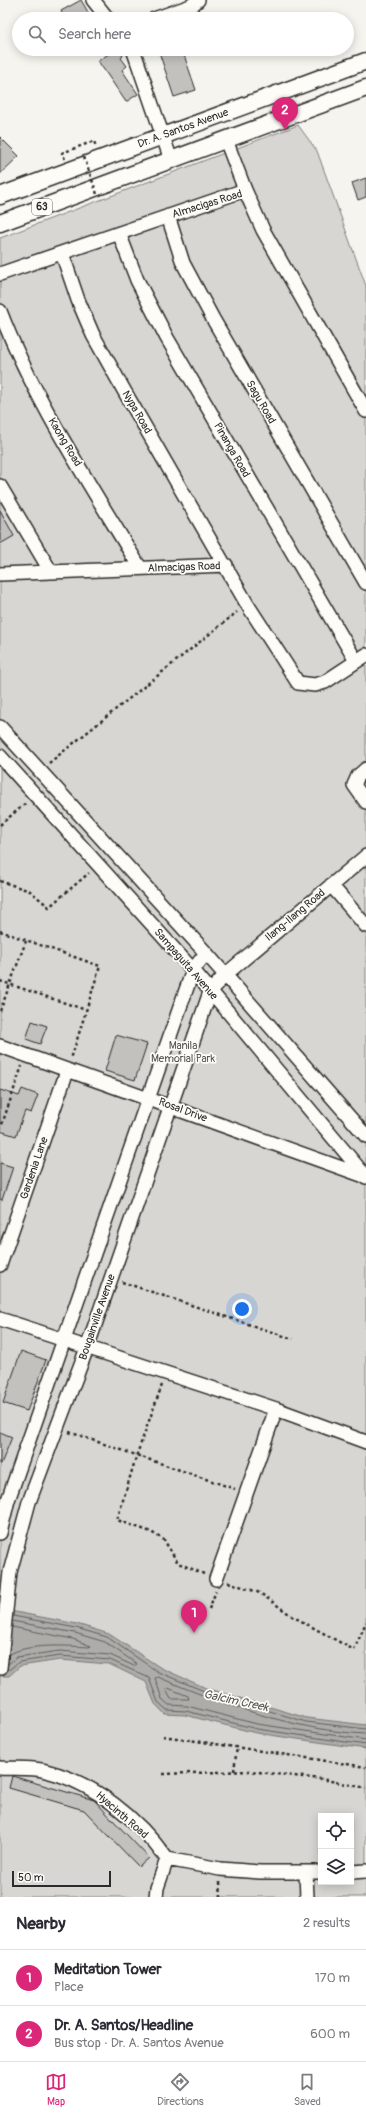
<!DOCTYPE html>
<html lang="en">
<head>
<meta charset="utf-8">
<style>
  body { margin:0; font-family:Pangolin,sans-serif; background:#f7f7f7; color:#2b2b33 }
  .controls { position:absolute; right:12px; bottom:12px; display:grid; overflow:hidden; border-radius:0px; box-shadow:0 2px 10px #0003 }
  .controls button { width:36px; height:36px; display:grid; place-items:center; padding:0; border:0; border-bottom:1px solid #e1e1e2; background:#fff; color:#2b2b33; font:20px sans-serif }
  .scale { position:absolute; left:12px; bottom:10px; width:99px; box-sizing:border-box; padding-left:4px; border:2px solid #2b2b2b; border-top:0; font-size:11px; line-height:14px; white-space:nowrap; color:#2b2b2b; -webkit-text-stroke:3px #fdfcf7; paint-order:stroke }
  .you { position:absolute; left:242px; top:1309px; width:14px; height:14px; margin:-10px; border:3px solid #fff; border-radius:50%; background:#1a73e8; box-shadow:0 0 0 6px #1a73e833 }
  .badge { display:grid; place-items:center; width:26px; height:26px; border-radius:50%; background:#db2777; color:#fff; font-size:13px; font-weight:700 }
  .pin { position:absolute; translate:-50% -33px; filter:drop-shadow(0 1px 2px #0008) }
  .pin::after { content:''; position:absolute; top:21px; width:14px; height:12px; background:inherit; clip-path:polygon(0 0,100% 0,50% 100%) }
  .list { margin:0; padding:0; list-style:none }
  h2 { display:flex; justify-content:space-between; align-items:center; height:52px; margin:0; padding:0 16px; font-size:17px }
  h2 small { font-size:13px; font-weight:400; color:#7c7c81 }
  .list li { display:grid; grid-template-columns:26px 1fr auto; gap:12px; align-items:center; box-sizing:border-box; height:56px; padding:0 16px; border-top:1px solid #e1e1e2 }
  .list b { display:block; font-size:15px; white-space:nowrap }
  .list p { margin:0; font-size:13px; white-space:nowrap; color:#7c7c81 }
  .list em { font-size:13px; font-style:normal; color:#7c7c81 }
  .icon { flex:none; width:22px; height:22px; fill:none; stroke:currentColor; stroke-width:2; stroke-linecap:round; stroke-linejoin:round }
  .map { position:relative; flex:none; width:366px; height:1897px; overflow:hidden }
  .search { position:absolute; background:#fff; box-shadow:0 2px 10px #0003; left:12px; right:12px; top:12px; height:44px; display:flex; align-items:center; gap:10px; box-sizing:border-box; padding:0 14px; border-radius:22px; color:#7c7c81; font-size:15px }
  .sheet { height:164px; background:#fff }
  nav { display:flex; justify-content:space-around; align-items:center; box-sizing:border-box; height:56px; border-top:1px solid #e1e1e2; background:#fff; font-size:11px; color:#7c7c81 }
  nav a { display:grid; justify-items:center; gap:2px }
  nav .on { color:#db2777 }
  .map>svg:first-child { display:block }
  .green { fill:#d7d6d2; stroke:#81807e; fill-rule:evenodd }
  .water { fill:#adaca9; stroke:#797877 }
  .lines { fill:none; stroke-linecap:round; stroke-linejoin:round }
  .shore { stroke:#5f5f5d; stroke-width:1 }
  .building { fill:#c2c1be; stroke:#2b2b2b }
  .minor-casing { stroke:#2b2b2b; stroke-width:16 }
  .major-casing { stroke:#2b2b2b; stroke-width:19 }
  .path { stroke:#2b2b2b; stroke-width:2.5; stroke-dasharray:3 3; stroke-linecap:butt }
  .minor { stroke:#fdfcf7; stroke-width:13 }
  .major { stroke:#fdfcf7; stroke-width:16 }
  .path-bridge { stroke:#2b2b2b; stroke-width:2.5; stroke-dasharray:3 3; stroke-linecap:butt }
  .labels { text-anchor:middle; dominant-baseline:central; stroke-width:3.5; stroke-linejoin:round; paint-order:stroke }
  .shield { fill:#fdfcf7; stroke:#6a6a68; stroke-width:1 }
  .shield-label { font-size:10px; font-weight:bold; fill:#2b2b2b }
  .street-label { font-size:11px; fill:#2b2b2b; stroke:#fdfcf7 }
  .park-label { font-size:11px; fill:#565655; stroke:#fdfcf7 }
  .water-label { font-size:12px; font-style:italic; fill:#585857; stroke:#fdfcf7 }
</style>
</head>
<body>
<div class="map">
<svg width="366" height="1897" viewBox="0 0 366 1897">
  <rect width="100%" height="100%" fill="#f5f4ef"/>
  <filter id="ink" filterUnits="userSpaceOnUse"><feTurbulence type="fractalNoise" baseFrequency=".025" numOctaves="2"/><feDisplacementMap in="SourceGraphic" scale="8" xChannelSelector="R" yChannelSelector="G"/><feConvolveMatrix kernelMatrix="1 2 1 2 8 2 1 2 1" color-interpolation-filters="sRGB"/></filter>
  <g filter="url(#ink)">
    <path class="green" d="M 298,125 L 317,151 L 366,286 L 366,1897 L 0,1897 L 0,238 ZM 321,1816 L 351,1816 L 351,1882 L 321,1882 Z"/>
    <path class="water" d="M 0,1609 L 77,1624 L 109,1634 L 161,1668 L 206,1688 L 307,1718 L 366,1725 L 366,1749 L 256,1733 L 185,1715 L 165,1714 L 155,1704 L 146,1682 L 109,1664 L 60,1660 L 20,1666 L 9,1676 L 0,1676 Z"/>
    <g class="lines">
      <path class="shore" d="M 13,1616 L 76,1628 L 107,1637 L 158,1672 L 204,1691 L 306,1722 L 366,1729
        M 9,1655 C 24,1643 70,1646 89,1647 L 91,1646 L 73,1639 L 12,1627
        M 8,1664 L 17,1657 L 60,1651 L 110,1655 L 134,1666 L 137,1664 L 105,1642 L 75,1633 L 12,1621
        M 6,1672 L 19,1662 L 60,1656 L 110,1660 L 149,1678 L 158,1702 L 167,1710 L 186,1711 L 257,1729 L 366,1745
        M 168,1688 L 188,1696 L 189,1699 L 171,1699 L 166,1690 Z
        M 366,1734 C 297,1731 221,1704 158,1677 L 155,1678 L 162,1699 L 169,1705 L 187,1706 L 257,1724 L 366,1740"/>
    </g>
    <path class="building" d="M 81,0 L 92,19 L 65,19 L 61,11 Z
      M 116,49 L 118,49 L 123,56 L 121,58 L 127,66 L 122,70 L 138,94 L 126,102 L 98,61 Z
      M 158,49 L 182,49 L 196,90 L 174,97 Z
      M 0,137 L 19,156 L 0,174 Z
      M 366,178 L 366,197 L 358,200 L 352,183 Z
      M 0,510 L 14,536 L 0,544 Z
      M 32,1021 L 47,1026 L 40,1044 L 26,1039 Z
      M 116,1035 L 147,1044 L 135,1080 L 105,1071 Z
      M 22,1089 L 38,1095 L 31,1113 L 25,1111 L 16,1136 L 0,1131 L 0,1090 L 19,1096 Z
      M 0,1163 L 13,1167 L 2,1200 L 0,1199 Z
      M 21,1351 L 46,1360 L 27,1411 L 3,1403 Z
      M 0,1432 L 12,1437 L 1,1464 L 0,1464 Z
      M 12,1776 L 94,1800 L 149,1858 L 139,1867 L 84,1810 L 9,1788 Z"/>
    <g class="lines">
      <defs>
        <path id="minor" d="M 93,0 L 108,19
          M 154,19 L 191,6 L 198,0
          M 133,49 L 171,160
          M 226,140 L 245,190 L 263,230 L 366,411
          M 168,216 L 183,263 L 213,319 L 366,583
          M 119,233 L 137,280 L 167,338 L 356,661
          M 62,253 L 78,300 L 93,335 L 126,394 L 247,604 L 298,683 L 315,685 L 325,682 L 366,655
          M 0,274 L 245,190
          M 0,311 C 35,402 90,484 140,568
          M 0,486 L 51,572
          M 0,574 L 226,565
          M 0,727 L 206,953 L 366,1136
          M 0,756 L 193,970 L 366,1177
          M 366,769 L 358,776 L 354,785 L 366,802
          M 331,885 L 366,926
          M 0,1046 L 364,1176
          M 0,1265 L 67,1071
          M 0,1319 L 276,1409 L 366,1442
          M 0,1533 L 8,1500 L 193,970 L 206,953
          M 216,1579 L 276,1409
          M 0,1668 L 10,1572 L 29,1502 L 87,1348 L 210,992 L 225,975 L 366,856
          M 0,1768 C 15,1769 32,1767 46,1771 C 95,1783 138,1819 167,1859 L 220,1869 L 260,1872 L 321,1872
          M 351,1872 L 366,1871
          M 306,1873 L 307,1897
          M 156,1897 L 157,1888 L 167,1859"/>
        <path id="major" d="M 0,196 L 366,61
          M 0,223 L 366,88"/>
      </defs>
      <use href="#minor" class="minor-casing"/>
      <use href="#major" class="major-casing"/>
      <path class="path" d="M 65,159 L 62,153 L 94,141 L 96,147
        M 49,763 L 237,612
        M 0,825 L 27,802
        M 0,881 L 30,891 L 49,907 L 89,873
        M 0,931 L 100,966 L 71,1059
        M 0,981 L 86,1010
        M 0,1011 L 26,941
        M 0,1130 L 22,1066
        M 122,1282 L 293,1339
        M 162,1385 L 137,1454 L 117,1520 L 151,1532 L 164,1540 L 178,1563 L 204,1574
        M 69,1432 L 235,1489
        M 228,1582 L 260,1593 L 292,1616 L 354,1650 L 366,1622
        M 209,1609 L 216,1591
        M 163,1736 L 366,1767
        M 234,1771 L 237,1747
        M 163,1774 L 249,1771 L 321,1779 L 366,1788
        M 220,1882 L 221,1897"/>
      <use href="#minor" class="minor"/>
      <use href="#major" class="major"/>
      <path class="path-bridge" d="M 84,157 L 97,194"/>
    </g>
  </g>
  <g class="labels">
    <rect class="shield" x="32" y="199" width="20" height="16" rx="3"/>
    <g class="shield-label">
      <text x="42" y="207">63</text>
    </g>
    <g class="street-label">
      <text transform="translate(183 128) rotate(-20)">Dr. A. Santos Avenue</text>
      <text transform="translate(207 204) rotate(-17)">Almacigas Road</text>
      <text transform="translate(261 402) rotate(60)">Sagu Road</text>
      <text transform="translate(137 412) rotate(60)">Nypa Road</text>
      <text transform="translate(65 442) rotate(59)">Kaong Road</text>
      <text transform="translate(232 450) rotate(60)">Pinanga Road</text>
      <text transform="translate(184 567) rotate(-2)">Almacigas Road</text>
      <text transform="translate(295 915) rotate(-40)">Ilang-Ilang Road</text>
      <text transform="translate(186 964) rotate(49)">Sampaguita Avenue</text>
      <text transform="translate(183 1110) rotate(20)">Rosal Drive</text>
      <text transform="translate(34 1168) rotate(-71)">Gardenia Lane</text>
      <text transform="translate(97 1317) rotate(-71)">Bougainville Avenue</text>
      <text transform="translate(122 1815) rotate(41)">Hyacinth Road</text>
    </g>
    <g class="park-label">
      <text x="183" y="1045">Manila<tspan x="183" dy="13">Memorial Park</tspan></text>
    </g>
    <g class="water-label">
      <text transform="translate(236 1701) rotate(12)">Galcim Creek</text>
    </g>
  </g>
</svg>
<div class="controls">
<button><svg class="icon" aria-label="locate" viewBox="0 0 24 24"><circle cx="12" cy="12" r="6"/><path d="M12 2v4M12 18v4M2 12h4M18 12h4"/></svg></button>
<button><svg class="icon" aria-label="layers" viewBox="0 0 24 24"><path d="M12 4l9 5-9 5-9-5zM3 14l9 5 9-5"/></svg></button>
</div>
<div class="scale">50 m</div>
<div class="you"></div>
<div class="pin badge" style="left:194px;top:1633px">1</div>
<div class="pin badge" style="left:285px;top:130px">2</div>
<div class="search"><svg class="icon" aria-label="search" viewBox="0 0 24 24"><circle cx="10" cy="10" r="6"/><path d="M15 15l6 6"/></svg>Search here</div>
</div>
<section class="sheet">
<h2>Nearby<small>2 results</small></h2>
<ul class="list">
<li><span class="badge">1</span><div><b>Meditation Tower</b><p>Place</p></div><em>170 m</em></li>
<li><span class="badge">2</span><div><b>Dr. A. Santos/Headline</b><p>Bus stop · Dr. A. Santos Avenue</p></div><em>600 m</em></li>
</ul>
</section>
<nav>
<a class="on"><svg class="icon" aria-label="map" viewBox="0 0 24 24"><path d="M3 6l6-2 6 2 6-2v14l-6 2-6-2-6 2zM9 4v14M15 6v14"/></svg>Map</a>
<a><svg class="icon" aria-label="directions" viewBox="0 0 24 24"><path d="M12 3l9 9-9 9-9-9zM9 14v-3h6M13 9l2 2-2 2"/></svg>Directions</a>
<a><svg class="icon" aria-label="saved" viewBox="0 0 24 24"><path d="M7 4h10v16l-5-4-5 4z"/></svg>Saved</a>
</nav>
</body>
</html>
